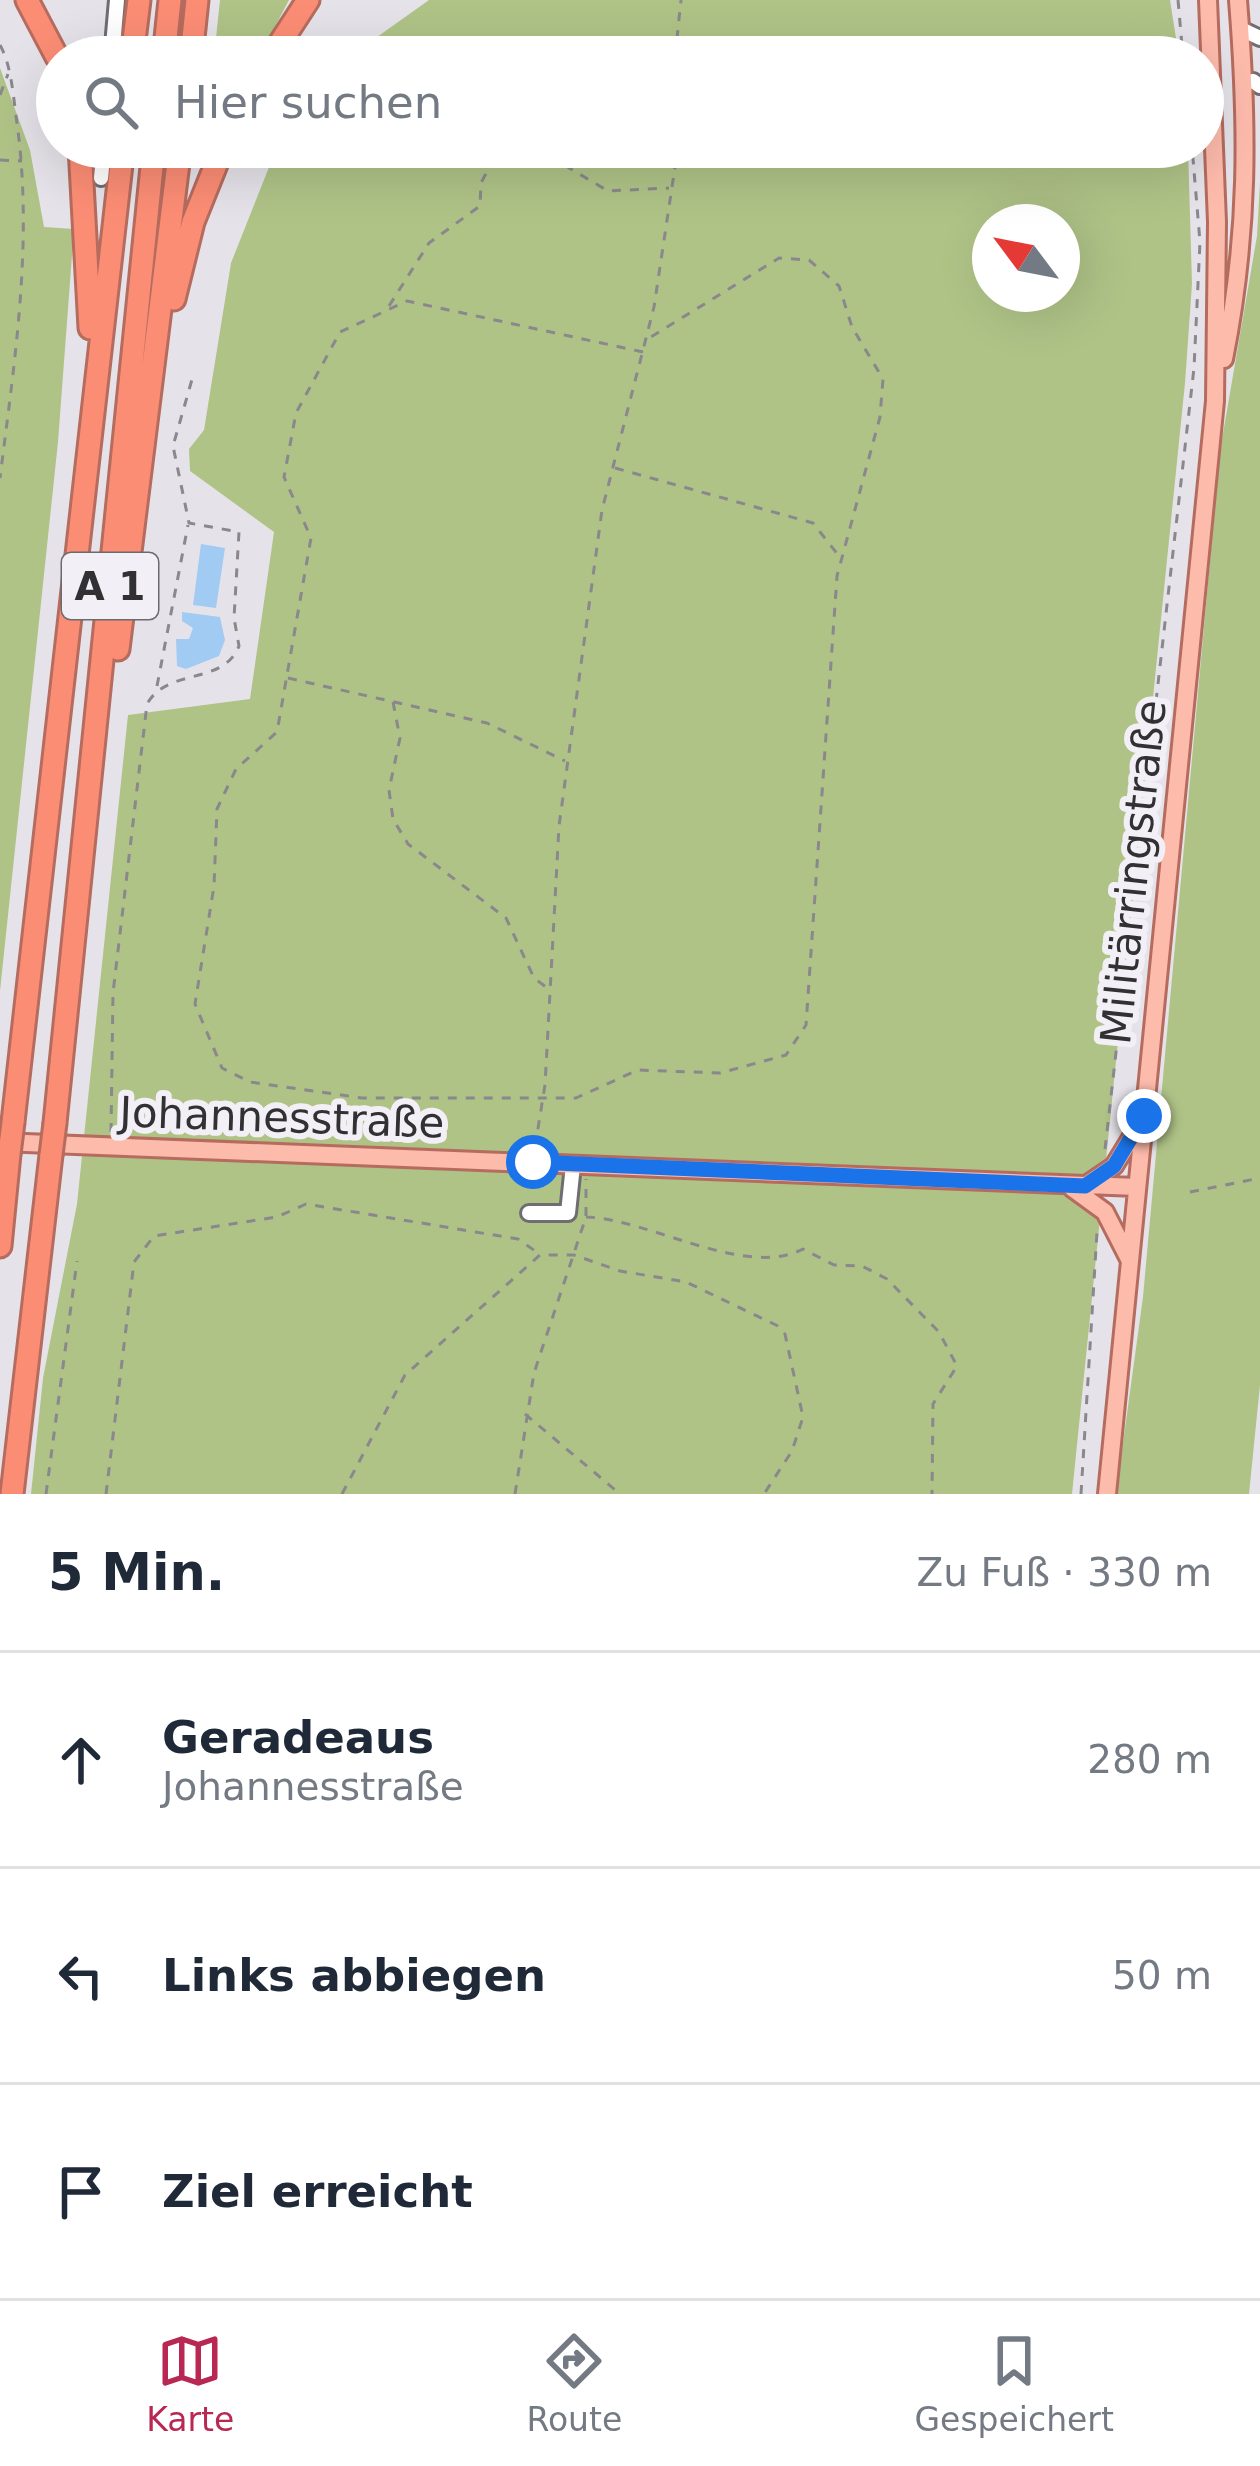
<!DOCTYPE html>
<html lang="de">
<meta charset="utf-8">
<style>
:root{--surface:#fff;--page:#f6f6f7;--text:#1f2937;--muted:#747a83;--line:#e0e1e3;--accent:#b82852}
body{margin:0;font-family:"DejaVu Sans",sans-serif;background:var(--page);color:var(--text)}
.compass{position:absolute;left:972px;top:204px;width:108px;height:108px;border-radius:50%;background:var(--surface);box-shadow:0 12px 48px #0002;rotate:302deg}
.stop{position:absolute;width:36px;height:36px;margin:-27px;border:9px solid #1a73e8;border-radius:50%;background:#fff}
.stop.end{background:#1a73e8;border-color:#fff;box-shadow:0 3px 12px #0008}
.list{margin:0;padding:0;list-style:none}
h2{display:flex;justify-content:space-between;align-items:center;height:156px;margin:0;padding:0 48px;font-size:51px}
h2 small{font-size:39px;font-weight:400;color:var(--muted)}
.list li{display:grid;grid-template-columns:78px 1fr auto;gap:36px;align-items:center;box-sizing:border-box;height:216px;padding:0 48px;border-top:3px solid var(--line)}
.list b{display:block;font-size:45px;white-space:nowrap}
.list p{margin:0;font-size:39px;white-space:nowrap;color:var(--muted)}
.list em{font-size:39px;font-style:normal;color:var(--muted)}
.icon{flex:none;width:66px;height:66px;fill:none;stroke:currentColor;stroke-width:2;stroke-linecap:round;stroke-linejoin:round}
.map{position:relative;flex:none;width:1260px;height:1494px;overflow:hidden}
.search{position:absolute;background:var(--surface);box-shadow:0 12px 48px #0002;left:36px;right:36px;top:36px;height:132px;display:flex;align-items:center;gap:30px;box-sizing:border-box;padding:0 42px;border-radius:66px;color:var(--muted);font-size:45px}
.sheet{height:804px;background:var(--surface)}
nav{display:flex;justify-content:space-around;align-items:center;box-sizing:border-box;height:168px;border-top:3px solid var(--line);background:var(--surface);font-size:33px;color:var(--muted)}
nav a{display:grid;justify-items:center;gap:6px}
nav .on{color:var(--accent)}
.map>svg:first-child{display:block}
</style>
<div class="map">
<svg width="1260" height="1494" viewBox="0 0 1260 1494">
<rect width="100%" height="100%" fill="#e5e3e9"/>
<!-- green -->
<path fill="#afc387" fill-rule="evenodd" d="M220,0H289L259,57H214Z
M429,0H1170L1179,57H349Z
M0,68L30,150L44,227L74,229L58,442L0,991Z
M277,147H1188L1192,284L1185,383L1072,1494H31L43,1378L77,1204L128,715L250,699L274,532L190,471L189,449L204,430L231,263ZM990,222H1062V294H990Z
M1260,182V1385L1249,1494H1116L1143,1297L1220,451L1257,236Z"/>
<!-- water -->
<path fill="#a1cbf2" d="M201,544L225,548L216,608L193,605Z
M182,612L220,617L225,640L219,656L186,669L177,666L176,639H189L193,628L182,621Z"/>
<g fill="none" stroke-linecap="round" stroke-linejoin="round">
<defs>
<path id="minor" d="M1241,29L1260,38
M112,57L117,0
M1253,81L1260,86
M101,178L104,147
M529,1213H568L573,1165"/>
<path id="major" d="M1224,359C1249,233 1248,127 1238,0
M0,1142L1137,1187
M1086,1185L1114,1166L1139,1125
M1072,1188L1105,1212L1129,1259
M1107,1494L1215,401L1217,222L1208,0"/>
<path id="highway" d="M27,0L57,57
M132,57L139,0
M164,57L170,0
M191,57L197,0
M271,57L308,0
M80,147L90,328
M174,299L193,222L223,147
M118,649L180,147
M13,1122L123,147
M55,1123L154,147
M0,1246L9,1154
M12,1494L51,1155"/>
</defs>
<!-- minor casing -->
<use href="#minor" stroke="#6f6d72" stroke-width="20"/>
<!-- major casing -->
<use href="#major" stroke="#b56c5e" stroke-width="22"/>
<!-- highway casing -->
<use href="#highway" stroke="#b56c5e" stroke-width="27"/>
<!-- path -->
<path stroke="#8a888c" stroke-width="3" stroke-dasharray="9 9" stroke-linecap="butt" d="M1178,0L1183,57
M0,45C11,65 13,93 16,116C34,238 15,357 0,478
M675,57L681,0
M0,95L8,74
M534,147L608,191L669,188
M0,160L22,161
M389,306L429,243L480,206L481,183L500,147
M643,352L407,301L340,332L296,413L284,477L311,538L277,732L236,769L217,809L214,886L195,1004L222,1068L250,1082L362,1098H576L638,1070L720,1073L786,1055L806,1025L837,576L880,417L883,379L852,327L839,286L809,260L779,258L646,340
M615,468L813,523L839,556
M288,678L487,723L565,761
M157,686L188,525
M393,702L400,738L389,790L393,819L408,844L506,918L534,978L550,990
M111,1132L113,993L147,704C168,667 223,686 239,646L234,618L239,532L189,523L173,446L193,376
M535,1147L545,1085L559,826L602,510L654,307L678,147
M1105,1149L1194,368L1200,242L1192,147
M1190,1192L1260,1178
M586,1217C650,1219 745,1279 803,1249L834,1265L862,1266L887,1279L939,1332L957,1366L933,1404L932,1494
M525,1414L620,1494
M46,1494L77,1261
M106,1494L134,1262L154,1236L277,1217L306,1204L518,1239L538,1253
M342,1494L405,1375L540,1255H574L620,1271L686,1282L778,1326L785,1334L803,1417L792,1451L764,1494
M515,1494L534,1373L586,1217V1179
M1081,1494L1097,1232"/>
<!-- minor -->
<use href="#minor" stroke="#fff" stroke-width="14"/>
<!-- major -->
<use href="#major" stroke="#fdbbac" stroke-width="16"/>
<!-- highway -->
<use href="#highway" stroke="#fc8d75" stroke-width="21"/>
<defs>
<path id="highway-bridge" d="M9,1154L13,1122
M51,1155L55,1123"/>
</defs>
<!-- highway-bridge casing -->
<use href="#highway-bridge" stroke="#b56c5e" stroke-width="27" stroke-linecap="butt"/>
<!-- highway-bridge -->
<use href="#highway-bridge" stroke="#fc8d75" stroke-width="21"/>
</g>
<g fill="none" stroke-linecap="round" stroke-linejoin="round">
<!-- route -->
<path stroke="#1a73e8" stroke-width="15" d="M533,1162L1085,1186L1114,1166L1144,1116"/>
</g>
<g text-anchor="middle" stroke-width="12" stroke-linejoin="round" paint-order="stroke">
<!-- shield labels -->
<rect fill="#f2f0f6" stroke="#6b6a6d" stroke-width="3" x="62" y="553" width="96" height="66" rx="9"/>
<g font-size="39" font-weight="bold" fill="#313032">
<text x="110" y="600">A 1</text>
</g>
<!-- street labels -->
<g font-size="42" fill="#313032" stroke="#f2f0f6">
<text transform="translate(1133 872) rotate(-84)" y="15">Militärringstraße</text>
<text transform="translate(282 1117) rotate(2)" y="15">Johannesstraße</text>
</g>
</g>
</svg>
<svg class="compass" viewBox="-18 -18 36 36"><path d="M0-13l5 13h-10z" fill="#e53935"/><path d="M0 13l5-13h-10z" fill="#747a83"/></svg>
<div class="stop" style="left:533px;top:1162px"></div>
<div class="stop end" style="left:1144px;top:1116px"></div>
<div class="search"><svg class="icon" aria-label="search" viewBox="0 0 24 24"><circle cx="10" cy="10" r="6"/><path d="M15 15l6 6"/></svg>Hier suchen</div>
</div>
<section class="sheet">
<h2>5 Min.<small>Zu Fuß · 330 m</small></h2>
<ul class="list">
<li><svg class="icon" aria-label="ahead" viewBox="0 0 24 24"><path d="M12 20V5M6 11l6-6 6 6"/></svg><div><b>Geradeaus</b><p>Johannesstraße</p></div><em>280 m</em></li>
<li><svg class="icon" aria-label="left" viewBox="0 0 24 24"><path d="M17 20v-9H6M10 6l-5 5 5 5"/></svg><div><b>Links abbiegen</b></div><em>50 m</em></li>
<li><svg class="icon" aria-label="arrive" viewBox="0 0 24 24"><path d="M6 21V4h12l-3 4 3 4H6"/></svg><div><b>Ziel erreicht</b></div></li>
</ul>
</section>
<nav>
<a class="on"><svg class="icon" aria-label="map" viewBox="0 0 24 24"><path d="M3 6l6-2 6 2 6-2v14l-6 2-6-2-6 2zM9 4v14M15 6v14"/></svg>Karte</a>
<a><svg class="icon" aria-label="directions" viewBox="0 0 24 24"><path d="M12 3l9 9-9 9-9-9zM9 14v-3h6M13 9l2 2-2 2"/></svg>Route</a>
<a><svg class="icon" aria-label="saved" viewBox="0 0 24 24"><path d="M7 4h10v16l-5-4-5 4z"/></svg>Gespeichert</a>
</nav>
